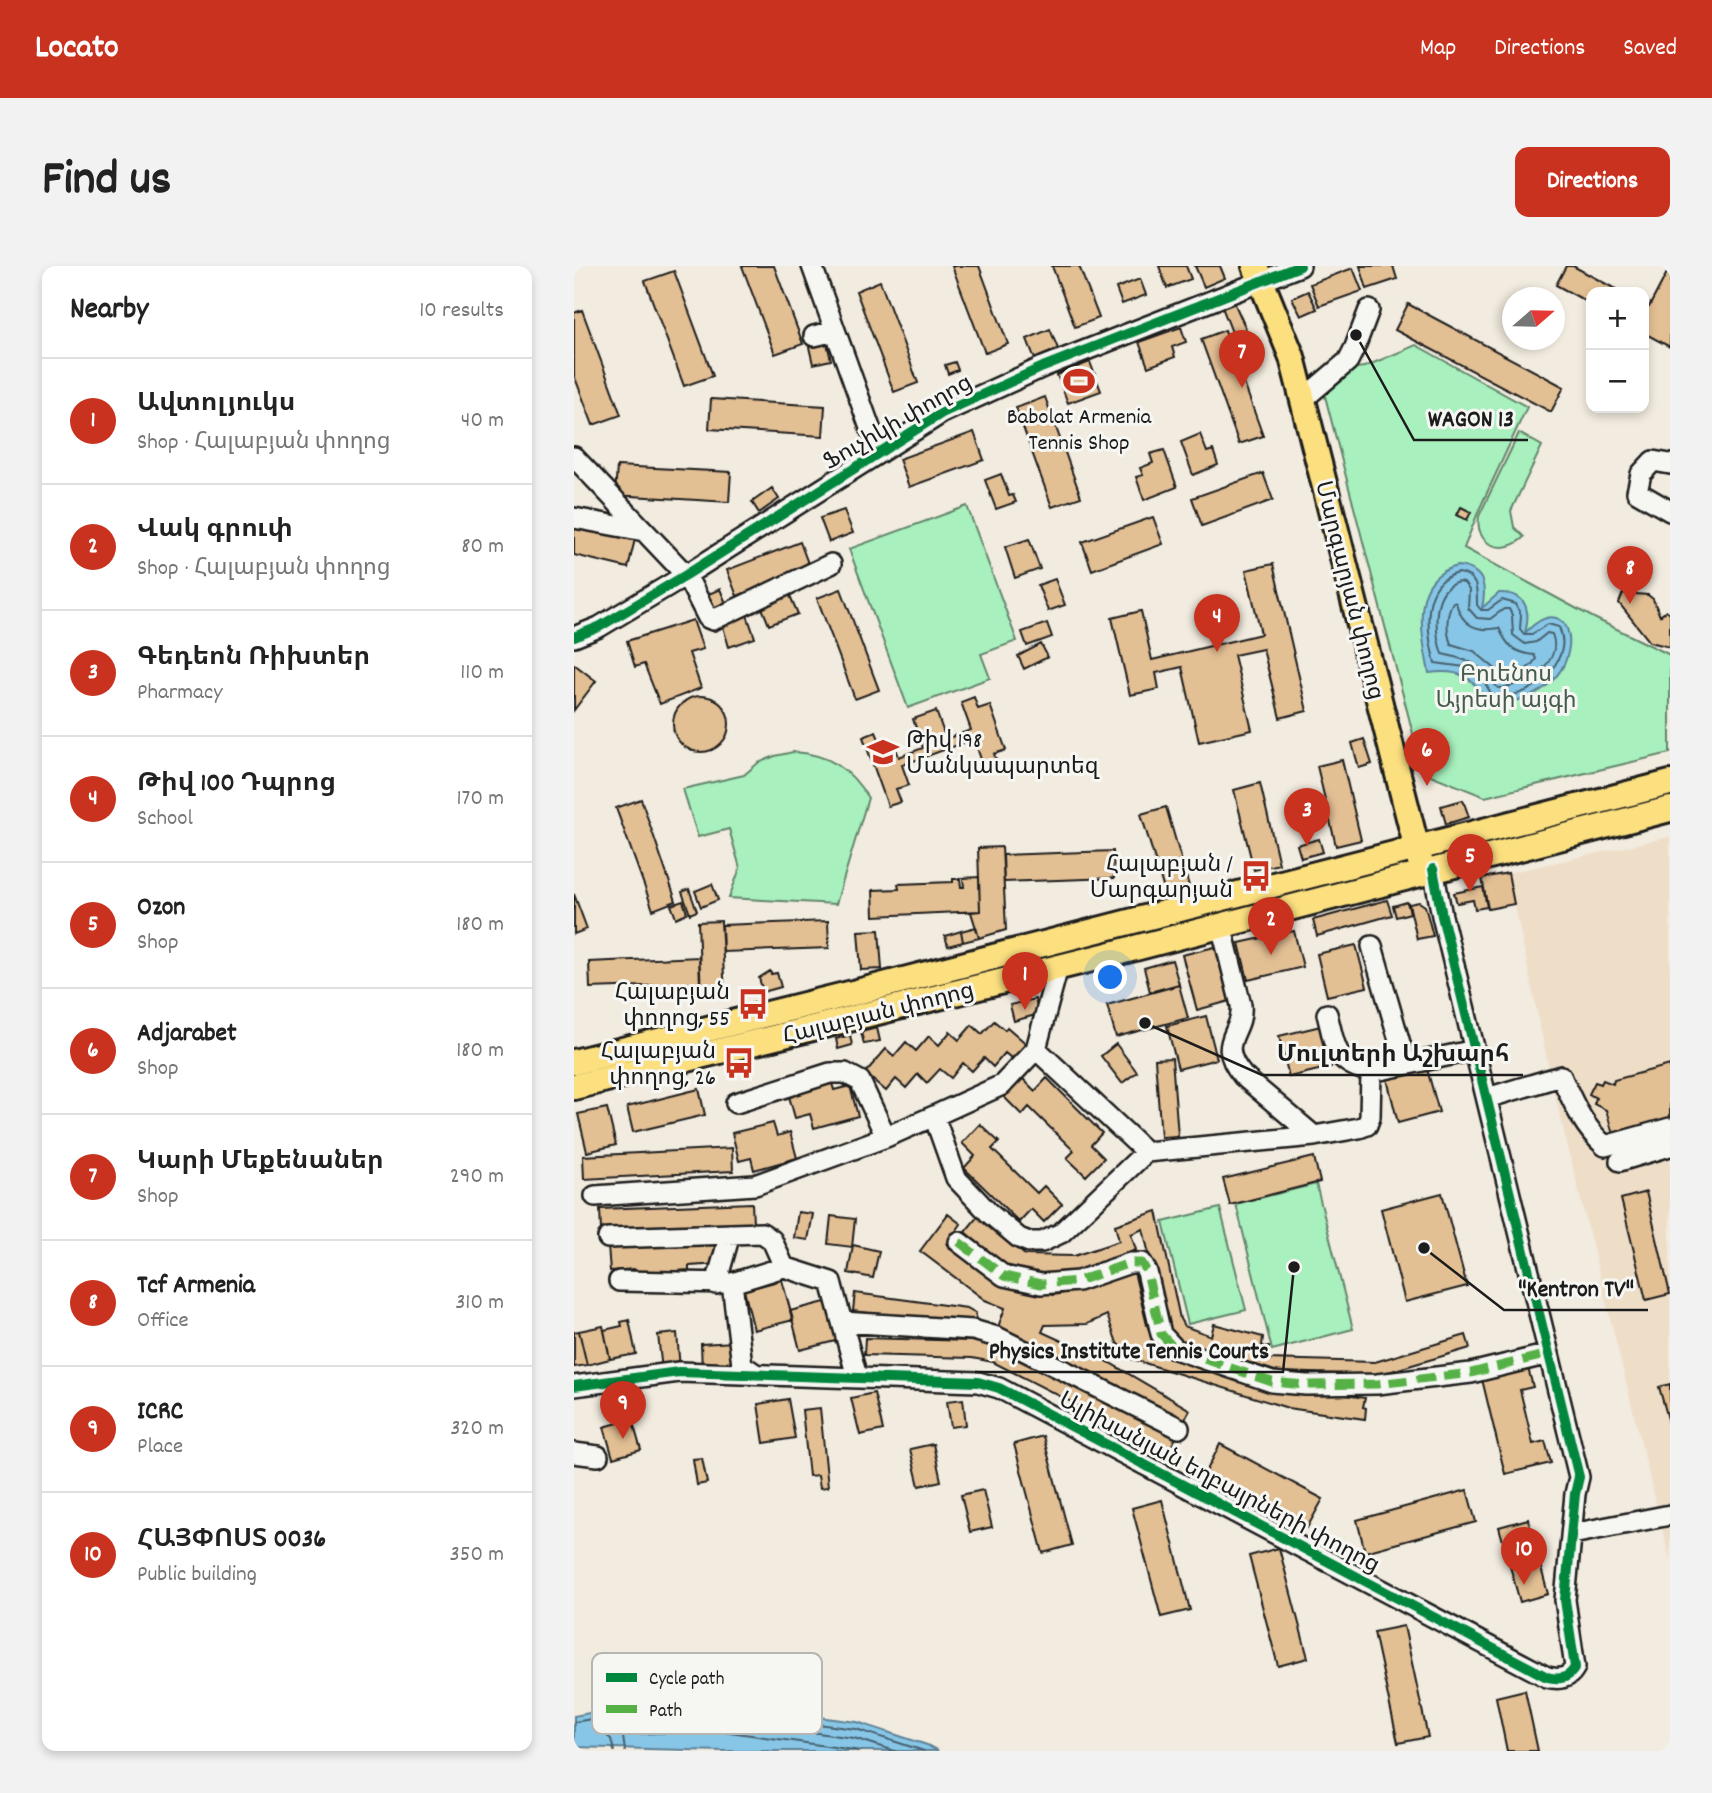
<!DOCTYPE html>
<meta charset="utf-8">
<style>
:root{--surface:#fff;--page:#f2f2f2;--text:#222;--muted:#767676;--line:#e0e0e0;--accent:#c8321e}
body{margin:0;font-family:Dekko,"Noto Sans Armenian",sans-serif;background:var(--page);color:var(--text)}
.controls{position:absolute;right:21px;top:21px;display:grid;overflow:hidden;border-radius:14px;box-shadow:0 4px 10px #0003}
.controls button{width:63px;height:63px;display:grid;place-items:center;padding:0;border:0;border-bottom:2px solid var(--line);background:var(--surface);color:var(--text);font:35px sans-serif}
.compass{position:absolute;left:928px;top:21px;width:63px;height:63px;border-radius:50%;background:var(--surface);box-shadow:0 4px 10px #0003;rotate:70deg}
.you{position:absolute;left:537px;top:712px;width:24px;height:24px;margin:-18px;border:5px solid #fff;border-radius:50%;background:#1a73e8;box-shadow:0 0 0 10px #1a73e833}
.badge{display:grid;place-items:center;width:46px;height:46px;border-radius:50%;background:var(--accent);color:#fff;font-size:23px;font-weight:700}
.pin{position:absolute;translate:-50% -58px;filter:drop-shadow(0 2px 4px #0008)}
.pin::after{content:'';position:absolute;top:37px;width:24px;height:21px;background:inherit;clip-path:polygon(0 0,100% 0,50% 100%)}
.list{margin:0;padding:0;list-style:none}
h2{display:flex;justify-content:space-between;align-items:center;height:91px;margin:0;padding:0 28px;font-size:30px}
h2 small{font-size:23px;font-weight:400;color:var(--muted)}
.list li{display:grid;grid-template-columns:46px 1fr auto;gap:21px;align-items:center;box-sizing:border-box;height:126px;padding:0 28px;border-top:2px solid var(--line)}
.list b{display:block;font-size:26px;white-space:nowrap}
.list p{margin:0;font-size:23px;white-space:nowrap;color:var(--muted)}
.list em{font-size:23px;font-style:normal;color:var(--muted)}
.map{position:relative;flex:none;width:1096px;height:1485px;overflow:hidden;border-radius:14px}
header{display:flex;align-items:center;gap:42px;box-sizing:border-box;height:98px;padding:0 35px;background:var(--accent);color:#fff}
header strong{font-size:33px}
nav{display:flex;gap:38px;margin-inline-start:auto;font-size:24px}
.intro{display:flex;align-items:center;justify-content:space-between;box-sizing:border-box;height:168px;padding:0 42px}
h1{margin:0;font-size:49px}
.button{padding:18px 32px;border-radius:14px;background:var(--accent);color:#fff;font-size:24px;font-weight:700}
main{display:flex;gap:42px;padding:0 42px}
aside{flex:1;background:var(--surface);border-radius:14px;box-shadow:0 4px 10px #0003}
.map>svg:first-child{display:block}
</style>
<header>
<strong>Locato</strong>
<nav><a>Map</a><a>Directions</a><a>Saved</a></nav>
</header>
<div class="intro"><h1>Find us</h1><a class="button">Directions</a></div>
<main>
<aside>
<h2>Nearby<small>10 results</small></h2>
<ul class="list">
<li><span class="badge">1</span><div><b>Ավտոլյուկս</b><p>Shop · Հալաբյան փողոց</p></div><em>40 m</em></li>
<li><span class="badge">2</span><div><b>Վակ գրուփ</b><p>Shop · Հալաբյան փողոց</p></div><em>80 m</em></li>
<li><span class="badge">3</span><div><b>Գեդեոն Ռիխտեր</b><p>Pharmacy</p></div><em>110 m</em></li>
<li><span class="badge">4</span><div><b>Թիվ 100 Դպրոց</b><p>School</p></div><em>170 m</em></li>
<li><span class="badge">5</span><div><b>Ozon</b><p>Shop</p></div><em>180 m</em></li>
<li><span class="badge">6</span><div><b>Adjarabet</b><p>Shop</p></div><em>180 m</em></li>
<li><span class="badge">7</span><div><b>Կարի Մեքենաներ</b><p>Shop</p></div><em>290 m</em></li>
<li><span class="badge">8</span><div><b>Tcf Armenia</b><p>Office</p></div><em>310 m</em></li>
<li><span class="badge">9</span><div><b>ICRC</b><p>Place</p></div><em>320 m</em></li>
<li><span class="badge">10</span><div><b>ՀԱՅՓՈՍՏ 0036</b><p>Public building</p></div><em>350 m</em></li>
</ul>
</aside>
<div class="map">
<svg width="1096" height="1485" viewBox="0 0 1096 1485">
<rect width="100%" height="100%" fill="#f2ebdf"/>
<filter id="ink" filterUnits="userSpaceOnUse"><feTurbulence type="fractalNoise" baseFrequency=".0143" numOctaves="2"/><feDisplacementMap in="SourceGraphic" scale="14" xChannelSelector="R" yChannelSelector="G"/><feConvolveMatrix kernelMatrix="1 2 1 2 8 2 1 2 1" color-interpolation-filters="sRGB"/></filter>
<g filter="url(#ink)">
<!-- built -->
<path fill="#eedec8" d="M1096,571V1294L977,813L934,607Z"/>
<!-- green -->
<path fill="#a8f0bd" stroke="#62866c" stroke-width="2" d="M842,79L953,141L905,244L890,282L1020,352L1096,389V487L911,531L849,506L745,107L790,101Z
M945,167L968,180L937,245L940,261L950,271C929,291 900,279 905,250Z
M393,240L443,375L407,388L416,412L334,442L275,283Z
M219,486C254,488 276,502 294,532L262,638L155,632L166,602L155,563L124,571L109,523L170,509L184,497L201,490Z
M742,918L779,1063L698,1084L662,938Z
M646,942L672,1044L614,1058L589,956Z"/>
<!-- water -->
<path fill="#87c6e7" stroke="#5c8296" stroke-width="2" d="M884,300C910,303 913,320 908,342L925,327C953,326 957,345 951,367C1008,307 1024,439 913,438C900,410 886,403 855,407C848,370 834,311 884,300Z
M151,1439L283,1456L353,1479L364,1485H150L0,1481V1450L40,1442Z"/>
<g fill="none" stroke-linecap="round" stroke-linejoin="round">
<!-- shore -->
<path stroke="#47606d" stroke-width="2" d="M885,307C904,310 903,324 903,339L907,344H914L928,334L942,338L947,349L946,363L950,368H958L974,358L985,361C991,375 989,386 981,399C965,423 948,430 919,431L911,417L891,401L861,397C853,368 845,315 885,307Z
M885,316L890,317L895,324L894,342L903,352L916,353L930,343H935L938,349L939,369L951,378L962,376L973,367L978,368C990,398 949,421 924,422C903,397 900,395 868,388C861,367 856,322 885,316Z
M879,336L882,337C888,360 903,366 925,362C933,380 940,387 960,389L962,393C955,404 943,409 931,411L900,385L877,378C872,366 872,347 879,336Z
M0,1456L41,1449L150,1446L282,1463L350,1485
M40,1485L37,1473L27,1465L28,1460L42,1458L150,1454L280,1472L321,1485
M51,1485L49,1471L51,1468L149,1465L287,1485"/>
</g>
<!-- building -->
<path fill="#e3bf94" stroke="#1c1c1c" stroke-width="2" d="M168,0H200L229,78L201,88Z
M378,0H405L434,78L411,87Z
M478,0H505L525,52L501,61Z
M585,0H612L617,13L593,22Z
M621,0H646L651,12L630,21Z
M786,0H819L823,13L793,23Z
M992,0H999L1047,26H1017V38L982,19Z
M1096,1V81L1070,67V38L1075,41Z
M779,2L788,25L745,40L736,18Z
M100,5L139,110L110,120L71,15Z
M566,13L572,29L548,38L542,22Z
M306,15L344,117L320,126L282,25Z
M734,25L743,43L727,50L718,32Z
M660,36L672,63L659,69L648,41Z
M834,38L990,121L977,146L821,64Z
M8,44L47,149L19,159L0,109V47Z
M607,61L612,76L598,81L601,91L574,101L565,76Z
M476,63L484,83L461,93L453,73Z
M651,64L689,170L665,178L627,73Z
M253,77L257,94L239,98L235,81Z
M381,96L384,104L374,108L371,99Z
M516,96L527,125L494,137L483,109Z
M471,131L507,231L478,241L442,142Z
M137,133L251,140L249,170L135,163Z
M400,166L410,194L335,221L325,193Z
M626,168L633,186L639,184L644,199L619,209L607,176Z
M590,184L603,221L570,234L562,211L569,209L566,202L579,197L576,188Z
M43,200L157,206L155,236L41,229Z
M689,207L699,234L628,260L618,232Z
M427,208L435,230L439,229L442,236L422,243L411,214Z
M198,222L205,233L185,247L178,236Z
M887,241L897,246L893,254L883,249Z
M270,244L279,267L255,276L246,252Z
M579,251L589,278L518,304L508,276Z
M0,258L61,273L54,302L0,289Z
M455,273L466,303L441,312L431,281Z
M226,276L236,303L163,330L153,304Z
M699,298L733,445L706,452L689,383L660,389L678,464L625,476L608,401L582,407L585,423L556,429L538,352L567,345L578,394L687,368L672,304Z
M481,313L491,339L474,345L464,319Z
M146,323L154,342L135,350L128,331Z
M267,323L305,424L281,433L243,332Z
M214,325L224,348L195,359L186,337Z
M1049,327L1074,329L1079,333L1086,350L1092,345L1096,347V381L1076,376L1045,337Z
M172,346L181,372L155,381L147,354Z
M119,354L129,383L115,387L127,422L86,438L70,398L61,401L53,375Z
M473,357L478,371L453,380L448,366Z
M467,378L474,391L450,403L444,390Z
M0,398L22,415L0,444Z
M99 458a28 28 0 1 1 56 0a28 28 0 1 1-56 0Z
M400,431L404,443L416,439L432,484L420,488L424,500L411,505L400,473L328,499L335,519L322,523L327,536L314,540L289,471L302,466L307,478L319,474L325,491L349,482L339,453L362,445L372,473L397,464L387,436Z
M790,473L798,498L785,502L778,477Z
M768,494L787,574L762,580L743,500Z
M686,517L705,598L680,604L660,524Z
M67,533L102,635L79,644L42,542Z
M889,534L895,551L872,558L867,540Z
M592,541L615,620L591,627L567,548Z
M745,573L749,586L727,592L723,579Z
M428,581L432,664L405,672L397,646L406,645L404,582Z
M539,585L540,612L430,616L429,589Z
M934,607L940,638L914,643L908,612Z
M405,611L406,645L300,650L299,624L325,623L324,618L379,616V613H386L387,621H390L389,612Z
M138,618L144,634L127,641L121,625Z
M909,621L913,641L901,643L899,634L883,637L880,627Z
M115,623L123,645L116,648L108,626Z
M0,628L13,663L0,668Z
M813,634L818,649L743,670L739,654Z
M109,635L113,647L102,652L97,639Z
M833,636L836,647L822,651L819,640Z
M845,636L851,640L859,670L843,673L835,638Z
M147,655L151,729L127,730L124,656Z
M254,655L255,682L149,686L148,659Z
M402,661L405,672L389,676L387,665Z
M305,664L308,703L287,704L284,665Z
M387,665L389,676L374,680L371,670Z
M720,665L729,701L674,714L665,677Z
M649,679L663,733L623,744L608,689Z
M782,679L793,721L753,730L743,688Z
M125,691L126,718L16,722L15,696Z
M598,694L605,718L576,726L570,702Z
M196,705L197,708L203,707L207,721L189,726L185,712Z
M605,719L614,752L542,771L533,739Z
M461,733L465,748L440,755L436,739Z
M632,750L643,793L604,803L593,760Z
M420,755L431,764L433,761L455,780L442,796L431,787L419,801L410,792L398,805L389,797L377,812L366,803L353,817L344,808L332,822L322,813L312,825L291,807L312,783L320,790L332,776L342,785L355,770L365,779L376,766L385,774L398,759L408,768Z
M747,760L757,801L715,811L705,770Z
M303,762L306,775L290,778L287,766Z
M276,769L278,779L264,783L262,773Z
M542,778L563,806L548,817L527,790Z
M598,792L604,870L587,871L581,793Z
M1096,799V857L1040,872L1032,844L1020,838L1022,832L1015,828L1021,816L1027,818L1029,814L1039,818L1040,814Z
M853,803L865,846L824,857L813,813Z
M256,811L260,824L276,820L284,850L240,862L236,848L221,852L213,823Z
M448,812L461,825L473,812L528,867L517,879L530,892L512,910L493,892L500,885L455,841L448,849L429,830Z
M125,823L131,849L59,866L53,841Z
M33,842L42,879L13,886L4,848Z
M199,857L203,870L216,866L223,892L180,904L177,892L165,895L158,867Z
M406,858L425,876L418,883L463,927L470,920L488,938L470,956L457,943L445,956L390,902L401,890L388,877Z
M158,882L159,905L10,913L9,890Z
M740,891L746,916L656,939L649,913Z
M1072,926L1096,1028L1072,1034L1047,933Z
M868,927L893,1020L831,1036L807,943Z
M178,937L179,958L27,964L26,943Z
M583,945L606,1053L610,1060L637,1070L640,1058L689,1071L688,1080L695,1081L693,1093L801,1096L892,1069L896,1082L804,1109L704,1106L605,1074L593,1065L569,963L557,968L562,984L503,1006L489,1008L456,1007L435,1003L391,966L404,950L451,989L500,990L545,975L541,959Z
M224,946L239,948L234,974L220,972Z
M374,948L387,958L373,978L426,1018L479,1029L497,1026L560,1006L573,1059L581,1076L596,1091L667,1116L721,1127H758L791,1132L789,1141L792,1142L791,1153L714,1142L558,1093L543,1077L533,1049L513,1058L471,1059L468,1066L536,1097L616,1144L608,1159L490,1093L424,1061L431,1042L411,1034L346,985Z
M257,950L281,953L278,981L254,978Z
M144,973L146,998L115,1000V1004L61,1008L60,1003L36,1005L34,980Z
M279,979L305,985L299,1012L274,1007Z
M208,1014L219,1054L180,1064L170,1024Z
M281,1027L393,1042L402,1047L401,1061L279,1045Z
M255,1035L265,1074L226,1084L216,1045Z
M55,1054L62,1088L36,1093L30,1064L48,1060L47,1056Z
M29,1060L36,1093L13,1099L5,1065Z
M5,1065L13,1099L0,1101V1066Z
M103,1067L106,1103L88,1104L84,1069Z
M291,1072L397,1075V1073L418,1076L603,1169L595,1186L419,1096L398,1092L290,1089Z
M160,1076L161,1102L128,1104L127,1078Z
M953,1098L959,1121L946,1124L959,1178L971,1175L977,1197L931,1208L907,1109Z
M1096,1118V1160L1085,1121Z
M300,1127L309,1164L286,1169L277,1132Z
M214,1133L221,1172L190,1177L184,1138Z
M389,1133L392,1159L377,1161L373,1135Z
M246,1142L254,1221L246,1222L244,1209L235,1210L228,1144Z
M58,1153L67,1184L39,1192L30,1161Z
M469,1170L498,1279L469,1287L440,1178Z
M359,1178L367,1215L345,1220L336,1183Z
M646,1178L749,1233L733,1262L631,1208Z
M128,1192L133,1217L123,1219L119,1193Z
M409,1224L418,1261L396,1266L387,1229Z
M893,1224L902,1256L791,1286L783,1254Z
M588,1234L616,1344L587,1351L558,1242Z
M954,1253L974,1328L946,1336L925,1261Z
M705,1282L734,1392L704,1400L675,1290Z
M830,1360L854,1471L824,1477L800,1366Z
M951,1424L964,1485H933L922,1431Z"/>
<g fill="none" stroke-linecap="round" stroke-linejoin="round">
<defs>
<path id="minor" d="M238,0L305,187
M240,70L261,65
M734,129L774,95L781,81L795,44
M0,191L112,309L134,352L139,354L257,298
M1096,198L1079,195L1067,208L1063,226L1096,245
M0,252L70,265
M0,371L25,361L112,309L368,147L469,101L726,0
M647,659L667,739C670,769 640,775 669,810L740,870
M798,680L832,798
M484,701L462,783L572,886
M753,748C762,782 759,796 797,806
M913,832L987,810C999,836 1009,861 1031,880L1096,862
M162,837L256,807H271L286,815L312,871
M360,850L428,819L462,783
M1046,895L1096,880
M21,930L181,919L312,871L360,850L382,912L415,947L445,972L455,976H468L487,967L572,886L740,870L785,862L793,859L796,851L797,806L901,784
M34,972L188,967L198,974L210,1001
M385,976L430,1010L467,1018L504,1015L556,997H568L573,1006L587,1068L601,1083L698,1116L732,1119L803,1118L897,1107L975,1088
M45,1015L158,1017L168,1099L180,1107
M158,1017L210,1001L257,1016L283,1111
M142,1018L156,968
M268,1056L399,1064L423,1071L605,1162
M0,1120L105,1106L404,1116L425,1122L973,1411C985,1414 995,1413 1001,1401L991,1334L1001,1228L1005,1211L868,650L859,603
M0,1187L24,1190
M998,1268L1096,1249"/>
<path id="major" d="M681,0L718,91L846,595
M0,796L283,726L1096,517
M0,821L534,689L1096,543"/>
</defs>
<!-- minor casing -->
<use href="#minor" stroke="#1c1c1c" stroke-width="24"/>
<!-- major casing -->
<use href="#major" stroke="#1c1c1c" stroke-width="30"/>
<!-- minor -->
<use href="#minor" stroke="#f6f6f2" stroke-width="19"/>
<!-- major -->
<use href="#major" stroke="#fce080" stroke-width="24"/>
<!-- quiet -->
<path stroke="#55b145" stroke-width="9" stroke-dasharray="18 9" stroke-linecap="butt" d="M385,976L430,1010L467,1018L504,1015L556,997H568L573,1006L587,1068L601,1083L698,1116L732,1119L803,1118L897,1107L975,1088"/>
<defs>
<path id="cycleway" d="M0,371L25,361L112,309L368,147L469,101L726,0
M0,1120L105,1106L404,1116L425,1122L973,1411C985,1414 995,1413 1001,1401L991,1334L1001,1228L1005,1211L868,650L859,603"/>
</defs>
<!-- cycleway casing -->
<use href="#cycleway" stroke="#f6f6f2" stroke-width="15"/>
<!-- cycleway -->
<use href="#cycleway" stroke="#00873e" stroke-width="10"/>
</g>
</g>
<!-- icons -->
<defs>
<symbol id="stadium-bare" viewBox="-9 -9 18 18"><path d="M0-5a6.5 5 0 1 0 0 10a6.5 5 0 1 0 0-10ZM-3.5-1.8h7v3.6h-7Z" fill="#c8321e" stroke="#f6f6f2" stroke-width="2.5" paint-order="stroke"/></symbol>
<symbol id="school-bare" viewBox="-9 -9 18 18"><path d="M0-5L7-2L0 1L-7-2ZM-4 1L0 2.5L4 1V4Q0 6-4 4Z" fill="#c8321e" stroke="#f6f6f2" stroke-width="2.5" paint-order="stroke"/></symbol>
<symbol id="bus-bare" viewBox="-9 -9 18 18"><path d="M-5-6H5V4H4V6H2V4H-2V6H-4V4H-5ZM-3.5-4V0h7V-4ZM-3.5 1.2v1.5H-2V1.2ZM2 1.2v1.5H3.5V1.2Z" fill="#c8321e" stroke="#f6f6f2" stroke-width="2.5" paint-order="stroke"/></symbol>
</defs>
<g fill-rule="evenodd">
<use href="#stadium-bare" x="483" y="93" width="44" height="44"/>
<use href="#school-bare" x="287" y="464" width="44" height="44"/>
<use href="#bus-bare" x="660" y="588" width="44" height="44"/>
<use href="#bus-bare" x="157" y="716" width="44" height="44"/>
<use href="#bus-bare" x="143" y="775" width="44" height="44"/>
</g>
<g text-anchor="middle" stroke-width="6" stroke-linejoin="round" paint-order="stroke">
<!-- poi labels -->
<g font-size="23" fill="#1c1c1c" stroke="#f6f6f2" text-anchor="end">
<text x="505" y="157" text-anchor="middle">Babolat Armenia<tspan x="505" dy="26">Tennis Shop</tspan></text>
<text x="332" y="481" text-anchor="start">Թիվ 198<tspan x="332" dy="26">Մանկապարտեզ</tspan></text>
<text x="659" y="605">Հալաբյան /<tspan x="659" dy="26">Մարգարյան</tspan></text>
<text x="156" y="733">Հալաբյան<tspan x="156" dy="26">փողոց, 55</tspan></text>
<text x="142" y="792">Հալաբյան<tspan x="142" dy="26">փողոց, 26</tspan></text>
</g>
<!-- street labels -->
<g font-size="23" fill="#1c1c1c" stroke="#f6f6f2">
<text transform="translate(323 155) rotate(-30)" y="8">Ֆուչիկի փողոց</text>
<text transform="translate(777 324) rotate(76)" y="8">Մարգարյան փողոց</text>
<text transform="translate(304 746) rotate(-14)" y="8">Հալաբյան փողոց</text>
<text transform="translate(646 1215) rotate(28)" y="8">Ալիխանյան եղբայրների փողոց</text>
</g>
<!-- park labels -->
<g font-size="23" fill="#465c4c" stroke="#f6f6f2">
<text x="932" y="415">Բուենոս<tspan x="932" dy="26">Այրեսի այգի</tspan></text>
</g>
</g>
<!-- legend -->
<rect x="18" y="1387" width="230" height="81" rx="10" fill="#f6f6f2" stroke="#b5b5b2" stroke-width="2"/>
<rect x="32" y="1407" width="31" height="9" fill="#00873e"/>
<rect x="32" y="1439" width="31" height="8" fill="#55b145"/>
<g font-size="19" fill="#1c1c1c">
<text x="75" y="1418">Cycle path</text>
<text x="75" y="1450">Path</text>
</g>
<!-- callouts -->
<path fill="none" stroke="#1c1c1c" stroke-width="2.5" d="M782 69L840 174H954M571 757L688 809H949M850 982L930 1044H1074M720 1001L709 1106H401"/>
<g fill="#1c1c1c" stroke="#f6f6f2" stroke-width="2.5">
<circle cx="782" cy="69" r="7"/>
<circle cx="571" cy="757" r="7"/>
<circle cx="850" cy="982" r="7"/>
<circle cx="720" cy="1001" r="7"/>
</g>
<g font-size="24" text-anchor="middle" font-weight="bold" fill="#1c1c1c" stroke="#f6f6f2" stroke-width="6" stroke-linejoin="round" paint-order="stroke">
<text x="897" y="160">WAGON 13</text>
<text x="819" y="795">Մուլտերի Աշխարհ</text>
<text x="1002" y="1030">"Kentron TV"</text>
<text x="555" y="1092">Physics Institute Tennis Courts</text>
</g>
</svg>
<div class="controls">
<button>+</button>
<button>−</button>
</div>
<svg class="compass" viewBox="-18 -18 36 36"><path d="M0-13l5 13h-10z" fill="#e53935"/><path d="M0 13l5-13h-10z" fill="#767676"/></svg>
<div class="you"></div>
<div class="pin badge" style="left:451px;top:744px">1</div>
<div class="pin badge" style="left:697px;top:689px">2</div>
<div class="pin badge" style="left:733px;top:580px">3</div>
<div class="pin badge" style="left:643px;top:386px">4</div>
<div class="pin badge" style="left:896px;top:626px">5</div>
<div class="pin badge" style="left:853px;top:520px">6</div>
<div class="pin badge" style="left:668px;top:122px">7</div>
<div class="pin badge" style="left:1056px;top:338px">8</div>
<div class="pin badge" style="left:49px;top:1173px">9</div>
<div class="pin badge" style="left:950px;top:1319px">10</div>
</div>
</main>
